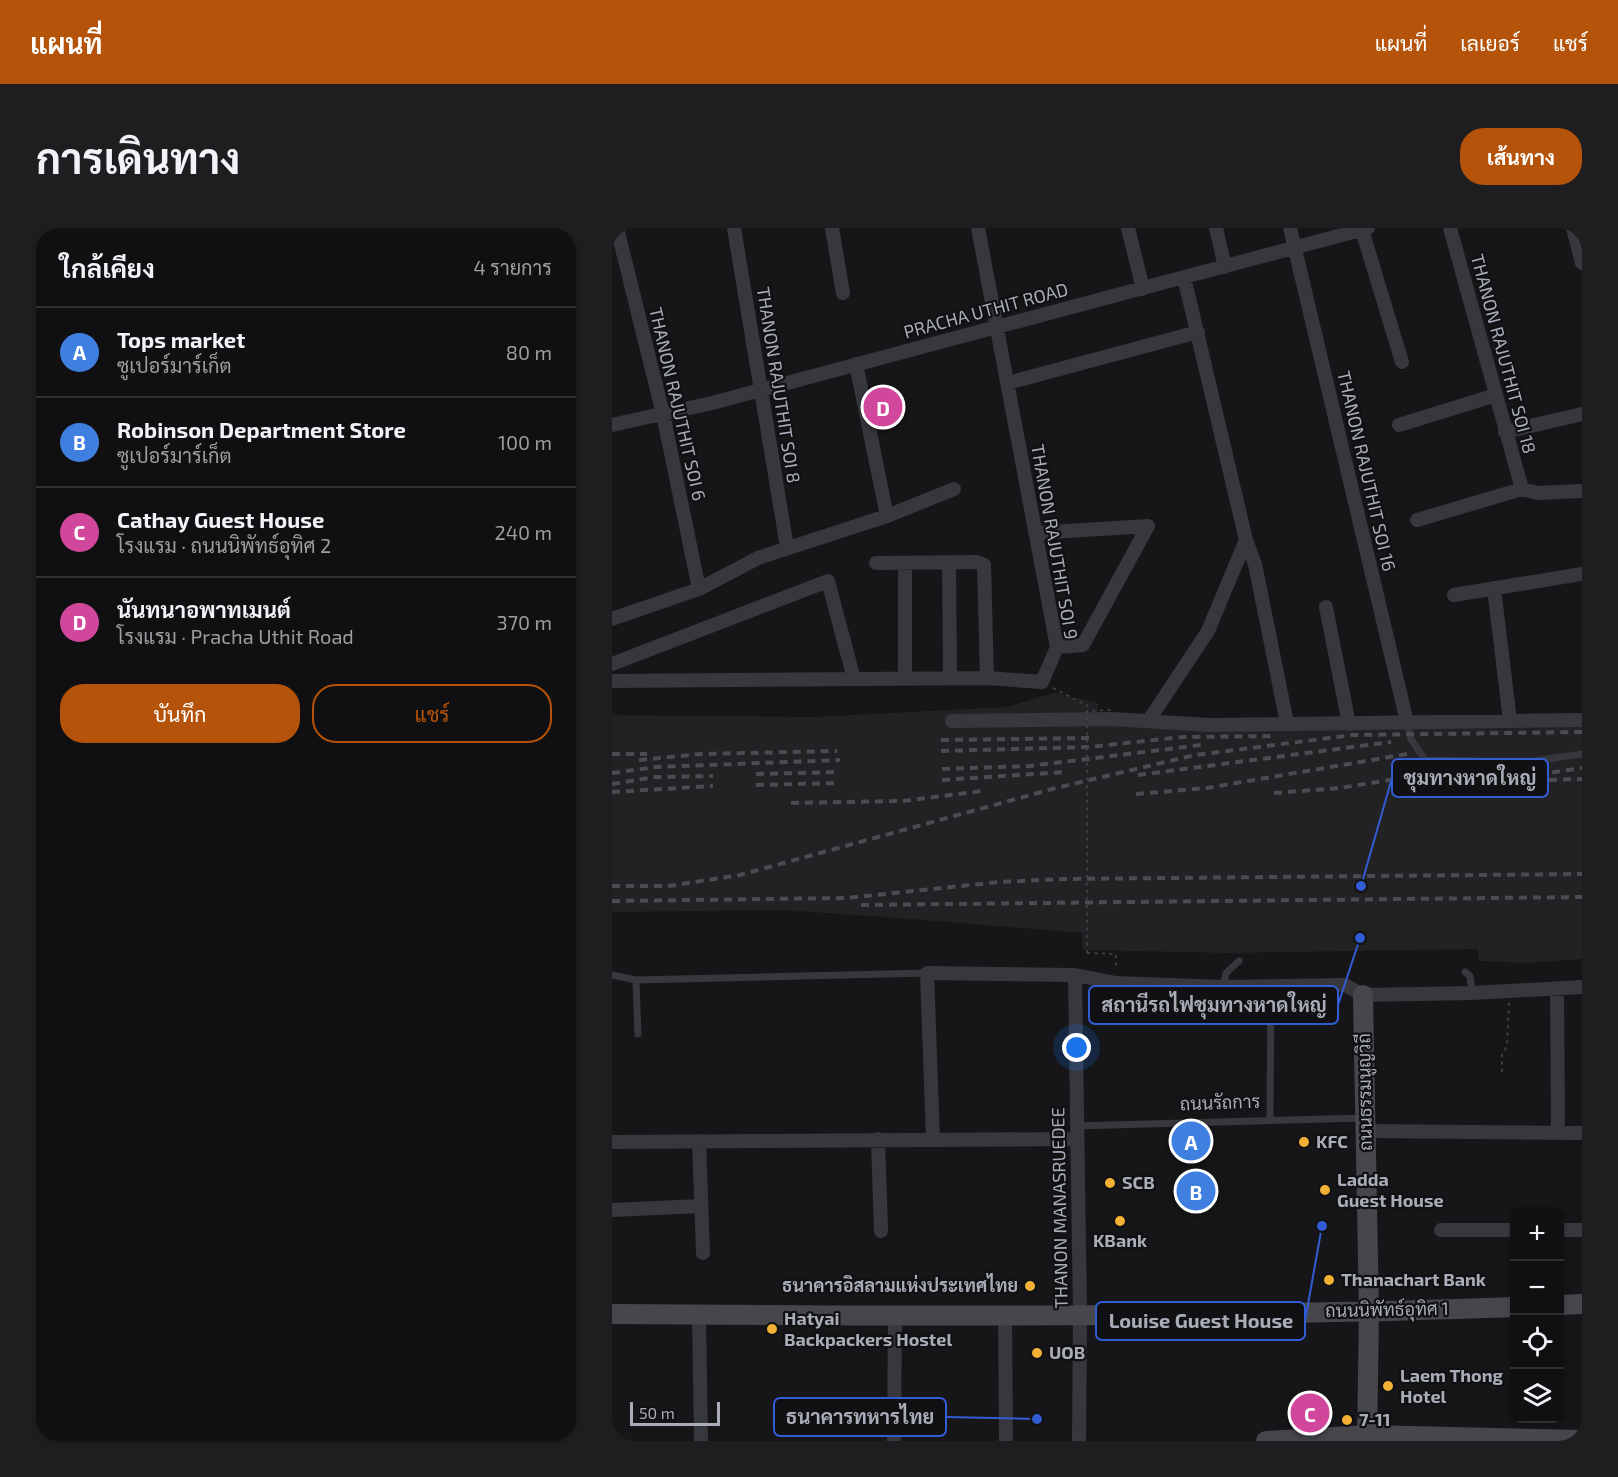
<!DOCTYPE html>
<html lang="th">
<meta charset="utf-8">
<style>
:root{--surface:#101012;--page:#1e1e20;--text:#f1f3f6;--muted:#9c9d9f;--line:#303032;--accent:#b45309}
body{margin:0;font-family:"Exo 2",Sarabun,sans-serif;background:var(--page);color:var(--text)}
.controls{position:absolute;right:18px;bottom:18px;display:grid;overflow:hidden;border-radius:12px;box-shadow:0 2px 4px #0004}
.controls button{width:54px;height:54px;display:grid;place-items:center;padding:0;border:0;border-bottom:2px solid var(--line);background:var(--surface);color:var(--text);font:30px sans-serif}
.scale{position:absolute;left:18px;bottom:15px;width:90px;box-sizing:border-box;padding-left:6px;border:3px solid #a8adb8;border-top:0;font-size:16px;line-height:21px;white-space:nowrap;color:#a8adb8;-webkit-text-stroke:4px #111113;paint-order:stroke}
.you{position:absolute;left:465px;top:820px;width:21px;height:21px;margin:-15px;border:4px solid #fff;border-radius:50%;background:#1a73e8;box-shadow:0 0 0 9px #1a73e833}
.badge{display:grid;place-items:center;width:39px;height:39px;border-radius:50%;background:var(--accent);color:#fff;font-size:20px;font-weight:700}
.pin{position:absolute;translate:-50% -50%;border:3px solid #fff;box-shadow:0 2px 6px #0006}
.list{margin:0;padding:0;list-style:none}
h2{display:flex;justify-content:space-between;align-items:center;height:78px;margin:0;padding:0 24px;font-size:26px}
h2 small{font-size:20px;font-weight:400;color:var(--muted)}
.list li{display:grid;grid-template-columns:39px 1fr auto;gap:18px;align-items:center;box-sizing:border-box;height:90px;padding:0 24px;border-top:2px solid var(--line)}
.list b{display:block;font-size:22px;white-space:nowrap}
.list p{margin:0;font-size:20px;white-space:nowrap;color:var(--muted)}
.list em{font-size:20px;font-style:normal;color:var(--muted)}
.actions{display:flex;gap:12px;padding:18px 24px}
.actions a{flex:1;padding:14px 0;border:2px solid var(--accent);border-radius:24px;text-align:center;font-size:21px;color:var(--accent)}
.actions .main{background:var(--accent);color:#fff}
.icon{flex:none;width:33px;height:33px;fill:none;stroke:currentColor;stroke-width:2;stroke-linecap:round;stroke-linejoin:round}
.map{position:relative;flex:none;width:970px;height:1213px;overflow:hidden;border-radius:24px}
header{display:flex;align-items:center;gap:36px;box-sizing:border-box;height:84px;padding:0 30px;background:var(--accent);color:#fff}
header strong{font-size:28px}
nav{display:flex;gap:33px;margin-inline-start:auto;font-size:21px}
.intro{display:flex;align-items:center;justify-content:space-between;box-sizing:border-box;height:144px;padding:0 36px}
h1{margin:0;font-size:42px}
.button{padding:15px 27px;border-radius:24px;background:var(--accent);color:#fff;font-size:21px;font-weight:700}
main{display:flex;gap:36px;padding:0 36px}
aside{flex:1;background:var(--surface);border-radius:24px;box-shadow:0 2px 4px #0004}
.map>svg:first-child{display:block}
</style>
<header>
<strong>แผนที่</strong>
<nav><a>แผนที่</a><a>เลเยอร์</a><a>แชร์</a></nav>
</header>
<div class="intro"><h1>การเดินทาง</h1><a class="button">เส้นทาง</a></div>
<main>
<aside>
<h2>ใกล้เคียง<small>4 รายการ</small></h2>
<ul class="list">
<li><span class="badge" style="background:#3f7fe0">A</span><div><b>Tops market</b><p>ซูเปอร์มาร์เก็ต</p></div><em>80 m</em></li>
<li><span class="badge" style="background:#3f7fe0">B</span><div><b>Robinson Department Store</b><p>ซูเปอร์มาร์เก็ต</p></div><em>100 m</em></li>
<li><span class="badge" style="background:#d1479c">C</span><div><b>Cathay Guest House</b><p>โรงแรม · ถนนนิพัทธ์อุทิศ 2</p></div><em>240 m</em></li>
<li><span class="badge" style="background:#d1479c">D</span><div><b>นันทนาอพาทเมนต์</b><p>โรงแรม · Pracha Uthit Road</p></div><em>370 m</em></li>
</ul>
<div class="actions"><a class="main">บันทึก</a><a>แชร์</a></div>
</aside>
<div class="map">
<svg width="970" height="1213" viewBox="0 0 970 1213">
<rect width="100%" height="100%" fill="#161618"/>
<!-- built -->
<path fill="#222225" d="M442,465L486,475L487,494L970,491V731L914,735L867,733L865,721L618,725L471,722L470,705L312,692L173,682L0,684V487L203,489L395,479Z"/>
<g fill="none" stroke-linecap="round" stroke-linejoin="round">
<!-- path -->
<path stroke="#3d3f44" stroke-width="2" stroke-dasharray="3 4.5" stroke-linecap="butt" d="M441,460L476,478
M475,725L504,726V742
M890,844V827L895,818L897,775"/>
<!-- lane -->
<path stroke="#37383d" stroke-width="7" d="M795,494L799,511L813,532L915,534L970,526
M853,744L858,748L860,765
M0,747L24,752L315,745
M24,752L26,806
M611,759L614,745L627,733
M658,891L659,757
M464,898L752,890"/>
<!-- street -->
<path stroke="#37383d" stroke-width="14" d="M5,0L51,186L87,361
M122,0L175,319
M220,0L231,65
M516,0L531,61
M604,0L613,39
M678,0L795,494
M838,0L910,261
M961,0L970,35
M750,2L790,134
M244,136L275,288
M396,155L586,104
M0,197L100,175L756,0
M787,197L884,167
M893,204L970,186
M805,292L910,261L925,265L970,263
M423,305L536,298L471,417L445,419
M634,312L643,336L675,495
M264,335L365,334L372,337L375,450
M293,335V451
M337,335L338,450
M882,360L898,493
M842,367L970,346
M714,379L737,496
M0,391L87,361L146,330L275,288L342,261
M0,436L216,353L242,451
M0,453L375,450L430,454L445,419L366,0
M537,492L596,403L634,312L572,49
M340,493L500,491L597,497L970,492
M463,747L468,1086L467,1213
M945,761L946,903
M753,903L970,905
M266,911L269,1003
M321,911L315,745L463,747L504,755L611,759L733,757L751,767L860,765L970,759
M87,913L91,1025
M0,914L464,911
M0,982L89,978
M829,1002H903
M948,1002H970
M87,1087L89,1213
M393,1088L394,1213
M282,1213L283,1089"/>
<!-- secondary -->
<path stroke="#45474d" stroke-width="20" d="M751,767L757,1084L755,1213
M948,1077L970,1076
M0,1086C301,1088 602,1090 903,1079
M654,1213L755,1207L970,1212"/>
<!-- rail -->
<path stroke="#4a4c52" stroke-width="4" stroke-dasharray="8 6" stroke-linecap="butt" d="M329,512L482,510
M329,523L477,519L570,509L663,508
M0,526H35
M27,532L89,526L225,523
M330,541L418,538L589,517
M0,545L44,539L228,532
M144,546L228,544
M526,547L779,514
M330,552L453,544
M937,552L970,551
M0,556L43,549L101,548
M144,557L228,555
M857,557L970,540
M0,564L101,558
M662,565L728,560L821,545
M524,566L595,560L795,526
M179,575L291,573L371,563
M0,658H57L128,647L444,560L583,527L741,507L970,504
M0,673L235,670L387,654L451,651L970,646
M249,677L970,669"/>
<!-- path-bridge -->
<path stroke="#3d3f44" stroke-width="2" stroke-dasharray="3 4.5" stroke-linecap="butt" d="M475,725V483L500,482"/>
</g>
<!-- markers -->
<g fill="#f2b134" stroke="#111113" stroke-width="2">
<circle cx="692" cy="914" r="6"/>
<circle cx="498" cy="955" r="6"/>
<circle cx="713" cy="962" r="6"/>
<circle cx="508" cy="993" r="6"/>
<circle cx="717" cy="1052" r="6"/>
<circle cx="418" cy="1058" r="6"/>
<circle cx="160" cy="1101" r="6"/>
<circle cx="425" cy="1125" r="6"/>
<circle cx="776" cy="1158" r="6"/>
<circle cx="735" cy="1192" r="6"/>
</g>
<g text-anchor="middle" stroke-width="4.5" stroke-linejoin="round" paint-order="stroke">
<!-- street labels -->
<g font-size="18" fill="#a8adb8" stroke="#111113">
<text transform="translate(374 83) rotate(-15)" y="6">PRACHA UTHIT ROAD</text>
<text transform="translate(891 126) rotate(75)" y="6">THANON RAJUTHIT SOI 18</text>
<text transform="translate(166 157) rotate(81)" y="6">THANON RAJUTHIT SOI 8</text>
<text transform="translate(65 176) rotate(77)" y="6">THANON RAJUTHIT SOI 6</text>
<text transform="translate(754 243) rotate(77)" y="6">THANON RAJUTHIT SOI 16</text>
<text transform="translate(442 314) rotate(80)" y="6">THANON RAJUTHIT SOI 9</text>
<text transform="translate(753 864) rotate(-91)" y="6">ถนนธรรมนูญวิถี</text>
<text transform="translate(608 875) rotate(-2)" y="6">ถนนรัถการ</text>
<text transform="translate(448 980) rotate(-91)" y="6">THANON MANASRUEDEE</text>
<text transform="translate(775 1082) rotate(-1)" y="6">ถนนนิพัทธ์อุทิศ 1</text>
</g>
<!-- poi labels -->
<g font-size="18" font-weight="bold" fill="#a8adb8" stroke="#111113" text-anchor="start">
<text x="704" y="920">KFC</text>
<text x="725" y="958">Ladda<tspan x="725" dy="21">Guest House</tspan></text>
<text x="510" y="961">SCB</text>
<text x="508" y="1019" text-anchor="middle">KBank</text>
<text x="729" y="1058">Thanachart Bank</text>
<text x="406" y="1064" text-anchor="end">ธนาคารอิสลามแห่งประเทศไทย</text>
<text x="172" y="1097">Hatyai<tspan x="172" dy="21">Backpackers Hostel</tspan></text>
<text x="437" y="1131">UOB</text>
<text x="788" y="1154">Laem Thong<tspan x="788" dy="21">Hotel</tspan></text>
<text x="747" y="1198">7-11</text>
</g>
</g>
<!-- callouts -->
<path fill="none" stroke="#325cd3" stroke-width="2" d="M749 658L780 550M748 710L726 777M710 998L693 1093M425 1191L334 1189"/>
<g fill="#325cd3" stroke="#111113" stroke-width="2">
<circle cx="749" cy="658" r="6"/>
<circle cx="748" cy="710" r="6"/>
<circle cx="710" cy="998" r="6"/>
<circle cx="425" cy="1191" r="6"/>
</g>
<g fill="#111113" stroke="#325cd3" stroke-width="2">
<rect x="780" y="531" width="156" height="38" rx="6"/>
<rect x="477" y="758" width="249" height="38" rx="6"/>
<rect x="484" y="1074" width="209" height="38" rx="6"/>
<rect x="162" y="1170" width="172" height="38" rx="6"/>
</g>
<g font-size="20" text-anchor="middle" font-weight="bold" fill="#a8adb8">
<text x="858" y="557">ชุมทางหาดใหญ่</text>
<text x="602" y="784">สถานีรถไฟชุมทางหาดใหญ่</text>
<text x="589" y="1100">Louise Guest House</text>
<text x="248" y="1196">ธนาคารทหารไทย</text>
</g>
</svg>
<div class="controls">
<button>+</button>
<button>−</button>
<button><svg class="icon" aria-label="locate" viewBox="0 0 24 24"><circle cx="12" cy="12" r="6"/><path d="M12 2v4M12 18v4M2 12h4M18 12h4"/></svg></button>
<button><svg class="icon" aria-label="layers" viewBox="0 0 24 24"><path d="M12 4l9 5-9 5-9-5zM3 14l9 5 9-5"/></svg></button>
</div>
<div class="scale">50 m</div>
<div class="you"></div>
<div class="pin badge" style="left:579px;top:913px;background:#3f7fe0">A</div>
<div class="pin badge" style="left:584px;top:963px;background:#3f7fe0">B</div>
<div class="pin badge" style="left:698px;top:1185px;background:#d1479c">C</div>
<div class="pin badge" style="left:271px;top:179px;background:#d1479c">D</div>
</div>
</main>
